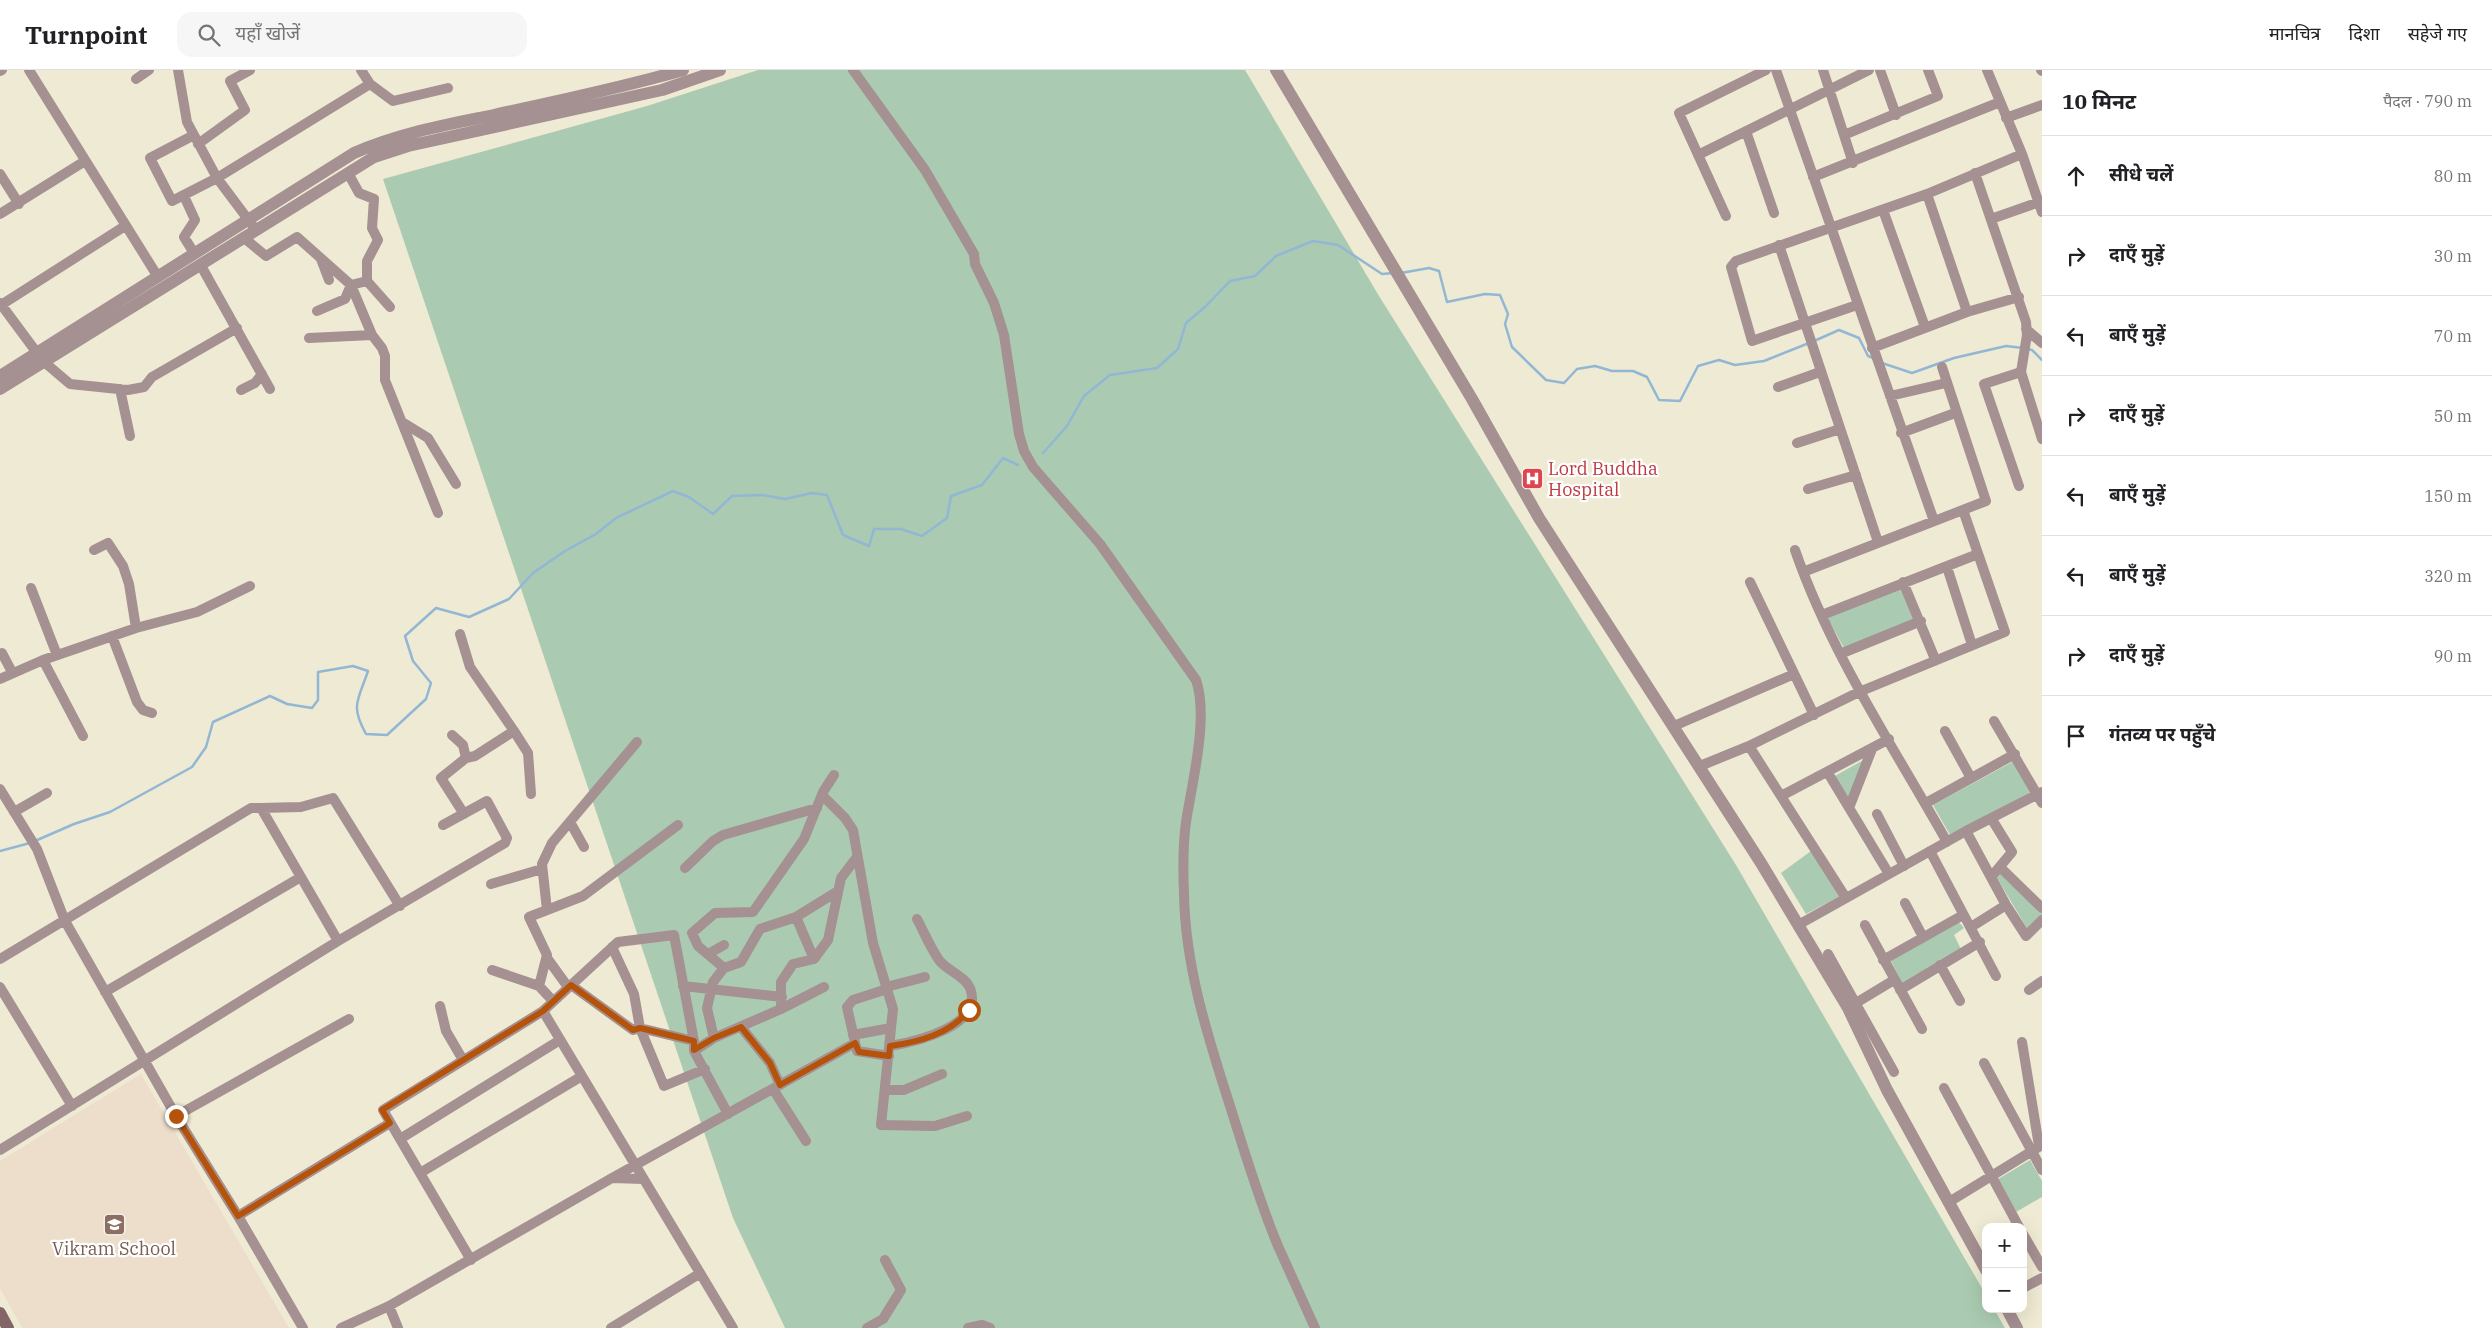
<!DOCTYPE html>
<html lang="hi">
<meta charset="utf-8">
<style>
:root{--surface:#fff;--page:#f6f6f6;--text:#202124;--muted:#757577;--line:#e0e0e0}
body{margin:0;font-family:"IBM Plex Serif","Noto Sans Devanagari",serif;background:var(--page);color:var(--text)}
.controls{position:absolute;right:15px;bottom:15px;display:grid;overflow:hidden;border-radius:10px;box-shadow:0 5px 20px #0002}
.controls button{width:45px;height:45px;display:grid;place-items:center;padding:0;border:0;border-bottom:1px solid var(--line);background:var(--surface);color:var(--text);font:25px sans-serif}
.stop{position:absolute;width:15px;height:15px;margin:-11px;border:4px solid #b45309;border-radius:50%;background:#fff}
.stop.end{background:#b45309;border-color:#fff;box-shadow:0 1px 5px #0008}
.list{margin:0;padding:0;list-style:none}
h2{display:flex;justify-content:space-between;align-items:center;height:65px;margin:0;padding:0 20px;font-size:21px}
h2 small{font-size:16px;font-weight:400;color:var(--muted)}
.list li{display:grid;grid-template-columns:32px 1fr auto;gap:15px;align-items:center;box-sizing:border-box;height:80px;padding:0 20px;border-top:1px solid var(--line)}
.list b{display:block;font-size:19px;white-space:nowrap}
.list em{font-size:16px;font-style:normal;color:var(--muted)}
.icon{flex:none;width:28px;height:28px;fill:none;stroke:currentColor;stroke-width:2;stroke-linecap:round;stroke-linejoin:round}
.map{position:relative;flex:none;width:2042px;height:1258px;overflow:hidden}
header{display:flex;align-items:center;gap:30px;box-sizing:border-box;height:70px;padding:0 25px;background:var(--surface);border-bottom:1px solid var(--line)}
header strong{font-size:24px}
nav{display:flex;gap:28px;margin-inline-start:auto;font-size:18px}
.search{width:350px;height:45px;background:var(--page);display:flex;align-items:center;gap:12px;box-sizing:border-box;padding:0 18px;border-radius:15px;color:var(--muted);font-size:19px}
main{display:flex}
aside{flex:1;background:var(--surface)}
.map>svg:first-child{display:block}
</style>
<header>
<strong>Turnpoint</strong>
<div class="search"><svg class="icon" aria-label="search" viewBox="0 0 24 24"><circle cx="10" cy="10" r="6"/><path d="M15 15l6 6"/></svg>यहाँ खोजें</div>
<nav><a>मानचित्र</a><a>दिशा</a><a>सहेजे गए</a></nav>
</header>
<main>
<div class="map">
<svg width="2042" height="1258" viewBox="0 0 2042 1258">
<rect width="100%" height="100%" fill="#efead3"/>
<!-- education -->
<path fill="#edddcb" d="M141,1004L289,1258H22L0,1218V1091Z"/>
<!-- green -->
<path fill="#aacbb1" d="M758,0H1245L1379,226L1736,795L1986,1225V1239H1994L2005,1258H785L733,1148L383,109L647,36Z
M1901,518L1914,550L1844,578L1827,547Z
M1867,688L1848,732L1833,707Z
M2014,691L2031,722L1950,765L1933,735Z
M1811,781L1840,826L1806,844L1781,803Z
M2001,803L2042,842V847L2028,860L1997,808Z
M1958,851L1964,858L1954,865L1961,879L1903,915L1891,891Z
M2030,1090L2042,1111V1127L2016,1142L1998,1109Z"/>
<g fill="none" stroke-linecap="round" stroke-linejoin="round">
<!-- stream -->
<path stroke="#92b7d4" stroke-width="2.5" d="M1401,203L1429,198L1439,201L1447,232L1485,224L1500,225L1508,244L1505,254L1512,277L1546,310L1564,313L1577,299L1595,296L1612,301H1633L1647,307L1659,330L1680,331L1698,296L1719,290L1735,295L1764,291L1809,273
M1814,271L1839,260L1859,268L1868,286L1873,288
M2028,279L2032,280L2042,290
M1882,293L1912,303L1954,288L2006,276L2023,278
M1043,383L1067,356L1084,326L1110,305L1157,298L1178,279L1186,253L1205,237L1230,211L1255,206L1276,186L1313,171L1338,175L1382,204L1393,203
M35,771L74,754L110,742L192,697L206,677L213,652L270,626L287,634L312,638L318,630V602L353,596L368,601C358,631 350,635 366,664L387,665L426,629L431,613L413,591L405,566L436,538L469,547L509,529L533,503L565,481L596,464L616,448L673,421L689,427L713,444L732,426L762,425L785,429L812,423L827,425L843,465L869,476L874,459H901L922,466L947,448L951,426L982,415L1003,388L1018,395
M0,781L30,773"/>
<!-- minor -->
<path stroke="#a59092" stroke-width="10" d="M29,0L158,207
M178,0L187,52L217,108L256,160
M361,0L370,14L393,31L448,18
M853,0L925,100L974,184L975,194L994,233L1004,265L1019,364L1024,381L1033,397L1100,474L1196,610C1209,647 1192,713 1186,752C1183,774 1183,801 1184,823C1185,897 1208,967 1230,1036C1245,1083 1259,1131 1278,1176C1290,1203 1303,1231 1315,1258
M1776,0L1934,451
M1823,0L1853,93
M1880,0L1896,45
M1987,0L2022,84L2042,142
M2041,0L2042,1
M0,1L2,0
M136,9L149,0
M2006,48L2042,35
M1746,61L1774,143
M194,65L150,88L172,131L217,108L370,14
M1844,65L1938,26L1928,0
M198,74L245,40L230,11L250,0
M1698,85L1869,0
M348,103L359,123L374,129L372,158L378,170L367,191V211L390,237
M1975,103L2026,252L2027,265L2021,302L1984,314L2019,416
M0,104L19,134
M1813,107L2000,32
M1927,124L1967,242
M184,126L195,150L184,167L194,183
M1883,140L1925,257
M0,144L85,91
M1726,146L1679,43L1766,0
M1991,149L2042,131
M244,168L266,186L297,167L351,215L372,265L382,278L385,286V310L438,443
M1779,175L1878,472
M321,189L329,210
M200,194L270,319
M0,233L43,291L70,314L128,320L144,317L152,307L237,258
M1,235L125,156
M1857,235L1752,271L1731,197L1736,191L1927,124L2022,84
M317,241L345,229L351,215L367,211
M2026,259L2042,273
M309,268L372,265
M1872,278L1967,242L2019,227
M2021,302L2042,369
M1778,317L1820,302
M120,319L130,366
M241,320L255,313L262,304
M1890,326L1946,313
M402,352L428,368L456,414
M1901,363L1955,343
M1797,373L1840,359
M1808,419L1856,405
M1795,480C1831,584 1893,676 1947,772
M1947,497L1972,575
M1803,502L1986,431L1942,297
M1750,512L1814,645
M1903,512L1935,589
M31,518L57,585
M1822,545L1978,484
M136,558L197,542L250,516
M460,564L470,597L514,661
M112,566L137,632L143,640L152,643
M0,584L2,583L12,602
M1840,584L1921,551
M43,590L83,666
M0,609L43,590L136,558L129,514L123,496L108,473L94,480
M1994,651L2042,733
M1674,656L1794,604
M1945,661L1971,708
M452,665L463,675L466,688
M1749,676L1846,828
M1700,696L1749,676L1859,622L2005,562L1963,440
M1828,703L1889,804
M0,719L37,779L65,851L176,1046L238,1146L303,1258
M822,725L845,748L853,760L873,873L893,939L881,1055L935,1056L967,1046
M1781,726L1889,669
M1926,733L2015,684
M261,738L301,737L333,728L400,836
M1849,738L1872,679
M14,742L47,723
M464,744L441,708L466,688L475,686L514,661L528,683L531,724
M1877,744L1904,796
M1991,748L2012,782L1992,806
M570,752L584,777
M1966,761L2006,835L2026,866L2042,850
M1930,781L1996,906
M2000,797L2042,838
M685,798L713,771L723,765L817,738
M491,814L542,799
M1905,833L1923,867
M547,840L542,794L552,773L637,672
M1798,855L1966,761L2042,722
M1865,855L1922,959
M1971,857L2006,835
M612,877L634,924L640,958L664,1016L705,999
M708,884L724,875
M1828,884L1894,1002
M547,888L568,917
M0,889L251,738H261L338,871
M814,889L828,870L841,808L857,787
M1883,890L1963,845
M1940,895L1960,931
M724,898L698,876L692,863L715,843L753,842L804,769L823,722L834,705
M492,900L539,916L553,931
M571,915L633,960L640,958L694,971
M539,916L547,885L529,847L583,826L678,755
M683,916L782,927
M0,917L72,1036
M886,917L925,907
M887,919L853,930L847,937L857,981L889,986
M1900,920L1980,872
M2029,920L2042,911
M105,922L301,807
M440,936L446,961L463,990
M1851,936L1894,910
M781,939L824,917
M543,941L733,1258
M741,957L770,993L780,1015
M853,965L891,958
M714,968L707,938L713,912L724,898L741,892L760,859L796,847L838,821
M2022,972L2039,1076
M890,976C914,972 985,956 970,918C964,905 947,901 939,890C930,877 924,862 917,849
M694,981L714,968L781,939V912L793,894L814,889L796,847
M1984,993L2042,1100
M1944,1018L2019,1157
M773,1019L806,1071
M885,1020H904L942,1004
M176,1046L349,949
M400,1069L560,970
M0,1080L338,871L505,773L507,768L487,731L443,755
M420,1103L582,1006
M613,1108L643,1109
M1949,1132L2042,1075
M238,1146L390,1053
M2023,1164L2042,1197
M471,1190L383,1040L543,941L618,872L674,865L694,971V981L728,1044
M2023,1218L2042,1208
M389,1236L398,1258
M341,1258L389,1236L612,1108L855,973
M611,1258L699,1204
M867,1258L883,1249L901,1220L885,1190
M968,1258L982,1255L990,1258"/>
<!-- tertiary -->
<path stroke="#a59092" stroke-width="12" d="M1276,0L1472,329L1539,448L1761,793L1848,938L1887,1020L1986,1200
M0,306L354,83C399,63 446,55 494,45C557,31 621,18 683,0
M0,319L374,87L408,76L662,20L720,0
M2007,1239L2017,1258"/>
<!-- secondary -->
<path stroke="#836568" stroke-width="12" d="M0,1243L8,1258"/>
</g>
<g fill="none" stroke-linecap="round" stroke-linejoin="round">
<!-- route -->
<path stroke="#b45309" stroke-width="6" d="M176,1046L238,1146L390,1053L382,1040L543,941L571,915L633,960L640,958L694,971V980L714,968L741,957L770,993L780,1015L855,973L859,982L889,986L890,976C919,972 950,964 969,940"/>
</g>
<!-- icons -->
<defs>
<symbol id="hospital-square" viewBox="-11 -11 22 22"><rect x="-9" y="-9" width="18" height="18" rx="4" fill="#e0444e" stroke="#fff"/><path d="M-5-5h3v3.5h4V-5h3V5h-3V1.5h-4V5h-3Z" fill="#fff"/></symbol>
<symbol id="school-square" viewBox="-11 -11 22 22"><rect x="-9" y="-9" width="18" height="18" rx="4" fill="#8d6e63" stroke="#fff"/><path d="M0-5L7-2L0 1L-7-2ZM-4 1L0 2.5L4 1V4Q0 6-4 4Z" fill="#fff"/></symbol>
</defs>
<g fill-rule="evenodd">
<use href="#hospital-square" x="1520" y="396" width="25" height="25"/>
<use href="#school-square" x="102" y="1142" width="25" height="25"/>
</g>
<g text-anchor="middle" stroke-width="4.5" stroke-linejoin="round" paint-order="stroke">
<!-- health labels -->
<g font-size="18" fill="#be3a42" stroke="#fff" text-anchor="start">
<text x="1548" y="405">Lord Buddha<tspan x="1548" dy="21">Hospital</tspan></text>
</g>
<!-- education labels -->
<g font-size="18" fill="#785e54" stroke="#fff">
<text x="114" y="1185">Vikram School</text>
</g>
</g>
</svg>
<div class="controls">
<button>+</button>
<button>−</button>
</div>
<div class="stop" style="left:969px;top:940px"></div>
<div class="stop end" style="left:176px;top:1046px"></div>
</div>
<aside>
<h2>10 मिनट<small>पैदल · 790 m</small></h2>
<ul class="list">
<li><svg class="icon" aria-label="ahead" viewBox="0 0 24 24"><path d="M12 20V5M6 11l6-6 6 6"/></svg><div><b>सीधे चलें</b></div><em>80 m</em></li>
<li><svg class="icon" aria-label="right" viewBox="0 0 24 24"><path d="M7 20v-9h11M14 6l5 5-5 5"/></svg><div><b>दाएँ मुड़ें</b></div><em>30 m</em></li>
<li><svg class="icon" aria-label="left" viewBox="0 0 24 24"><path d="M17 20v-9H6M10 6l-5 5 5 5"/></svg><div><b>बाएँ मुड़ें</b></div><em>70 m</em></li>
<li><svg class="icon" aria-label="right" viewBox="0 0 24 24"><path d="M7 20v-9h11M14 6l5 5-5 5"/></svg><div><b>दाएँ मुड़ें</b></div><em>50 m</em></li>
<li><svg class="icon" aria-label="left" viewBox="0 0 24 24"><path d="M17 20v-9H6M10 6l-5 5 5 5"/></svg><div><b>बाएँ मुड़ें</b></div><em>150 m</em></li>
<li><svg class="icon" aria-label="left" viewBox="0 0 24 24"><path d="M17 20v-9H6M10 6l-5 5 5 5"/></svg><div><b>बाएँ मुड़ें</b></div><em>320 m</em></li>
<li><svg class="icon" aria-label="right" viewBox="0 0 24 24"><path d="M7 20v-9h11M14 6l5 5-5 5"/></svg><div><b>दाएँ मुड़ें</b></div><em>90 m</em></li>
<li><svg class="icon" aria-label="arrive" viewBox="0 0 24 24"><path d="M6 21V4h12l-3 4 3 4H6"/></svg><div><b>गंतव्य पर पहुँचे</b></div></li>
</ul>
</aside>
</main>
